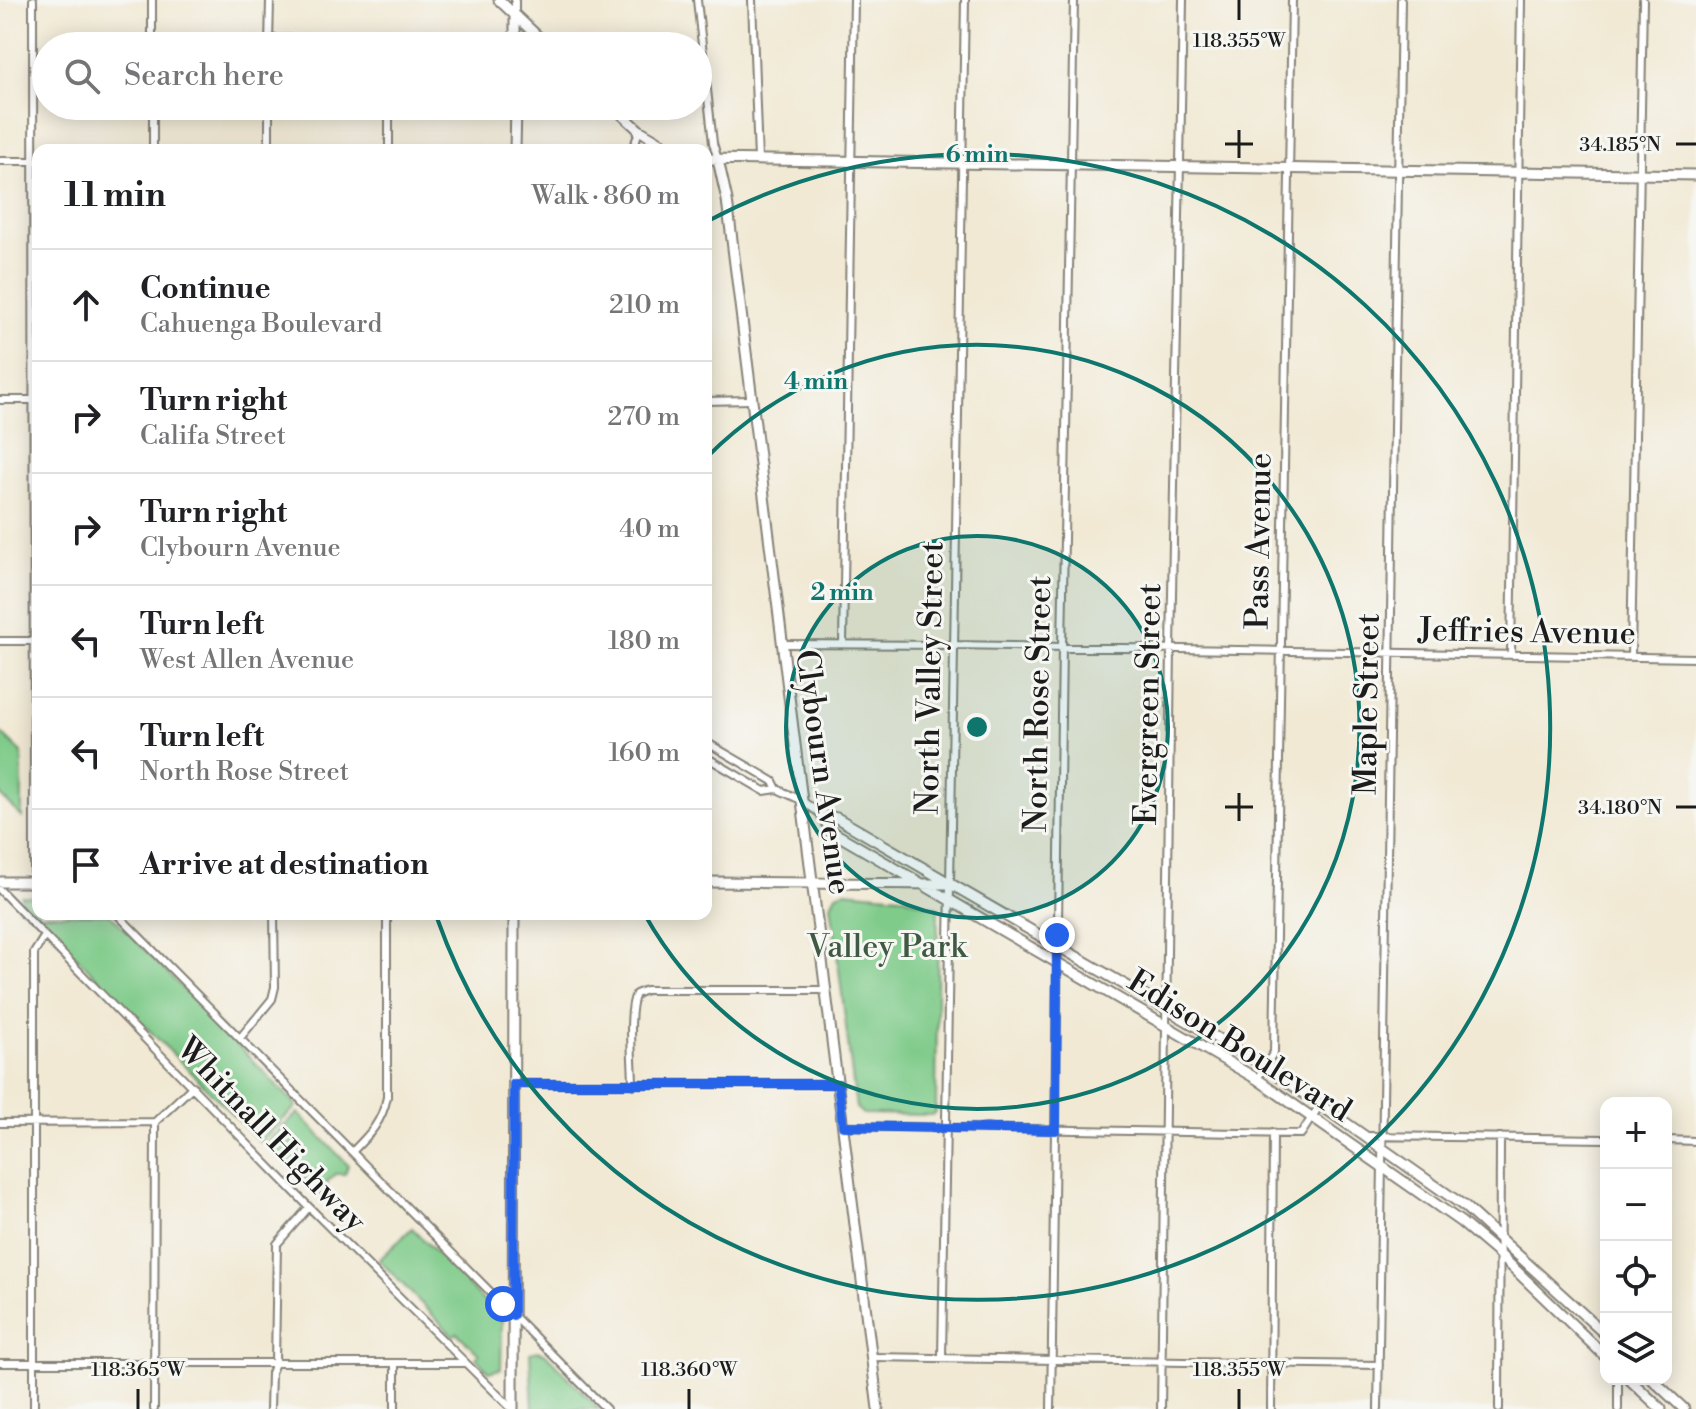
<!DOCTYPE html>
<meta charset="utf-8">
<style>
:root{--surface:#fff;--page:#f6f6f6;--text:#202124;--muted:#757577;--line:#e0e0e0}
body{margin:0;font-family:"Libre Bodoni",serif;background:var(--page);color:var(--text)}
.controls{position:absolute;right:24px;bottom:24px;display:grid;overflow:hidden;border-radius:16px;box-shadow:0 4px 20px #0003}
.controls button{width:72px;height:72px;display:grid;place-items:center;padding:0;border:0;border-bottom:2px solid var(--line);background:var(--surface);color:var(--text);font:40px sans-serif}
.stop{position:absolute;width:24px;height:24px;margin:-18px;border:6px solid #2563eb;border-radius:50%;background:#fff}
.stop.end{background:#2563eb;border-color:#fff;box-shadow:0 2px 8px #0008}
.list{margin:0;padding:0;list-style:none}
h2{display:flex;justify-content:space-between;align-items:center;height:104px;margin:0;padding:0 32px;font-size:34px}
h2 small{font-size:26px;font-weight:400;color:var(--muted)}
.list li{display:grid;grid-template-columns:52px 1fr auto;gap:24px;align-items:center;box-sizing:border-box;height:112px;padding:0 32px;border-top:2px solid var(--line)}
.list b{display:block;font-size:30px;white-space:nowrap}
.list p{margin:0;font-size:26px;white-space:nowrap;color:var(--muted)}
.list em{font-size:26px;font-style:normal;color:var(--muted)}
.icon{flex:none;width:44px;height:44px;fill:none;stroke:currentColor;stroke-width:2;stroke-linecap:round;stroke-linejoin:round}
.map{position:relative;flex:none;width:1696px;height:1409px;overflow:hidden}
.search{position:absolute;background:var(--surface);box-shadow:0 4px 20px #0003;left:32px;top:32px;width:680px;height:88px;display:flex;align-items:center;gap:20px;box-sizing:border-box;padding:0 28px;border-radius:44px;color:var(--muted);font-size:30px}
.panel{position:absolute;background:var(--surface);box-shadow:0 4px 20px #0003;left:32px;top:144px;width:680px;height:776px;border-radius:16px}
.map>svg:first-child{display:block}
</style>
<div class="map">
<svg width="1696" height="1409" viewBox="0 0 1696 1409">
<rect width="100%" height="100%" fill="#f6f6f2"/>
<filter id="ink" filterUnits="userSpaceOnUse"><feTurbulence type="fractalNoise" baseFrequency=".0125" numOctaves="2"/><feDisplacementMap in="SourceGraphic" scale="16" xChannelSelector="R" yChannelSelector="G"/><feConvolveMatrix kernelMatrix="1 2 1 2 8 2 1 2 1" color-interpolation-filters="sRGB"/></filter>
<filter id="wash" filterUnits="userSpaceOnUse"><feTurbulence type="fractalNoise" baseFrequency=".006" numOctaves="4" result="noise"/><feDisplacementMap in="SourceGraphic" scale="32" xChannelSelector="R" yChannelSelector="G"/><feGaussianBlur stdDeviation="1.8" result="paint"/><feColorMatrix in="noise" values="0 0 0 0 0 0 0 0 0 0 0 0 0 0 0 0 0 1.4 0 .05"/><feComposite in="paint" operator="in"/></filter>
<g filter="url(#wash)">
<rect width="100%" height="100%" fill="#f1e9d4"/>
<!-- green -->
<path fill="#7fcb8a" stroke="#4e7453" stroke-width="2" d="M0,732L22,753V817L0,795Z
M845,891L901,896L938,908L936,1111L932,1115L863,1114L856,1108L831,904L836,894Z
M21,896H38V914H110L297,1106L260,1142L21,901Z
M298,1113L348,1165L345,1174H335L327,1182V1191L321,1195L266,1143Z
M412,1228L502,1320L501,1369L489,1372L476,1358L479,1354L457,1333L453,1336L379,1260Z
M538,1351L546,1354L599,1409H533L530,1353Z"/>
</g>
<g filter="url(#ink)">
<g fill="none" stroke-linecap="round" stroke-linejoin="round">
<defs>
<path id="minor" d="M33,0L34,882
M152,0V46
M515,0V15
M697,0L713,143L718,160
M752,0L758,160
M269,39L377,38L386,46
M269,46L270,0
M153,106V150
M389,106V150
M269,150V106
M633,150L639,130
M0,161H38
M0,400H38
M706,401L750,400
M0,641H38
M781,644L953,645L1696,658
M843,644L854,0
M1511,655L1521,0
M1631,657L1643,0
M706,742L773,781L777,789L801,800L822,815
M706,757L764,791L777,789
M0,890L309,1207L512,1409
M117,914L606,1409
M240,1038L272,999L275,987L274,914
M1257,1079L1274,1052L1292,0
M514,1084H838
M633,1085C633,1062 627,1011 636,994L646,990H827
M0,1123L155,1122
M843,1126L1301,1134L1320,1105
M1366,1136L1606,1139
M1666,1140L1696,1141
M352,1152C370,1134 382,1122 387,1097V914
M872,1357L1379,1365
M942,1357L965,0
M0,1363H464
M395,1363V1409
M34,1409V953L44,937
M154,1409L155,1122L193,1086
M270,1409L271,1373L275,1363L277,1244L309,1207
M1051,1409L1062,647L1074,0
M1161,1409L1171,649L1183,0
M1271,1409L1273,1133
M1378,1409L1401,0
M1499,1409L1500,1137
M1618,1409V1379"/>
<path id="secondary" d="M499,0L548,46
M515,15V46
M613,106L639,130L673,150
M515,150L516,106
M706,159L1696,175
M718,160L727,200L878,1409
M822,815L831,831L1257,1079L1461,1222L1500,1255L1606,1357
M822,815L837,818L1265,1066L1464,1206L1606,1335
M0,882H38
M706,882L946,884
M1629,1379L1661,1409
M1652,1379L1684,1409
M513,1409L514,914"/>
</defs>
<!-- minor casing -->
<use href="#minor" stroke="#868278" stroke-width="10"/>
<!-- secondary casing -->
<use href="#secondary" stroke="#868278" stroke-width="13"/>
<!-- minor -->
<use href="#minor" stroke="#fff" stroke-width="6"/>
<!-- secondary -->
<use href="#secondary" stroke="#fff" stroke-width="9"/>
</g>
</g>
<g fill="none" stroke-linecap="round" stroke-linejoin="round" filter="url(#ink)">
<!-- route -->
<path stroke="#2563eb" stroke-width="10" d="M503,1304L513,1315L514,1084H838L843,1126L1056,1130L1057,935"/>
</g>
<!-- ticks -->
<path fill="none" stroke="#1c1c1c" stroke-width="3" d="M1239,0V20M1239,130V158M1225,144H1253M1676,144H1696M1239,793V821M1225,807H1253M1676,807H1696M138,1389V1409M689,1389V1409M1239,1389V1409"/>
<!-- distance rings -->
<circle cx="977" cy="727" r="191" fill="#0f766e" fill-opacity=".12"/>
<g fill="none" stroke="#0f766e" stroke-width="4">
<circle cx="977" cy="727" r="191"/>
<path d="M707 457A382 382 0 1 1 645 915"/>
<path d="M708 221A573 573 0 1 1 437 918"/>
</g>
<g text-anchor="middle" stroke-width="6" stroke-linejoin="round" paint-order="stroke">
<!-- street labels -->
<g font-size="32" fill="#1c1c1c" stroke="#f6f6f2">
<text transform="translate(1258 541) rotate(-89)" y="11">Pass Avenue</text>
<text transform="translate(1527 631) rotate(1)" y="11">Jeffries Avenue</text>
<text transform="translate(929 678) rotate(-89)" y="11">North Valley Street</text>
<text transform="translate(1037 704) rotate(-89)" y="11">North Rose Street</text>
<text transform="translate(1147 704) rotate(-89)" y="11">Evergreen Street</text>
<text transform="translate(1366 704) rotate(-89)" y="11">Maple Street</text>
<text transform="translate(824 772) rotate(82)" y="11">Clybourn Avenue</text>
<text transform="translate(1240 1045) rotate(32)" y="11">Edison Boulevard</text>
<text transform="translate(272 1134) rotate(46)" y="11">Whitnall Highway</text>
</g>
<!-- park labels -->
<g font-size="32" fill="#3f5942" stroke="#f6f6f2">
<text x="887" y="957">Valley Park</text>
</g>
</g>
<g font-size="20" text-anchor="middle" fill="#1c1c1c" stroke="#f6f6f2" stroke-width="6" stroke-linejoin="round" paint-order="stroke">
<text x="1239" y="47">118.355°W</text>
<text x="1620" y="151">34.185°N</text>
<text x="1620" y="814">34.180°N</text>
<text x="138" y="1376">118.365°W</text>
<text x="689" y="1376">118.360°W</text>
<text x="1239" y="1376">118.355°W</text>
</g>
<circle cx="977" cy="727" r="12" fill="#0f766e" stroke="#f6f6f2" stroke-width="4"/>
<g font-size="24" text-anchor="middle" font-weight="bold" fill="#0f766e" stroke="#f6f6f2" stroke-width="6" stroke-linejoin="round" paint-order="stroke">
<text x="977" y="162">6 min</text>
<text x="816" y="389">4 min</text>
<text x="842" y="600">2 min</text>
</g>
</svg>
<div class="controls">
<button>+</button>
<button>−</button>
<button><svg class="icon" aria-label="locate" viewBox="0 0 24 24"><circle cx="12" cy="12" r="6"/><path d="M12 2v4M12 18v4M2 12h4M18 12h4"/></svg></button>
<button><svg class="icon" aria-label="layers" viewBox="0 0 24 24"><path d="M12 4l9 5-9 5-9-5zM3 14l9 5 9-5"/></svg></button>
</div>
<div class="stop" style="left:503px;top:1304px"></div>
<div class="stop end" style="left:1057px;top:935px"></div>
<div class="search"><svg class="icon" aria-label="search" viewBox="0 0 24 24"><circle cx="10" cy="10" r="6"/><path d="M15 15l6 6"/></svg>Search here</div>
<section class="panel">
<h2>11 min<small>Walk · 860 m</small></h2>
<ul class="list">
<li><svg class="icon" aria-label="ahead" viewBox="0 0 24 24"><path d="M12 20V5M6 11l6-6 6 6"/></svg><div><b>Continue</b><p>Cahuenga Boulevard</p></div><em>210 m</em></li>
<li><svg class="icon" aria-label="right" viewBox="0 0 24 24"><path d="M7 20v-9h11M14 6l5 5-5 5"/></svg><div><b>Turn right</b><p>Califa Street</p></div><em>270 m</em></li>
<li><svg class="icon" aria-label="right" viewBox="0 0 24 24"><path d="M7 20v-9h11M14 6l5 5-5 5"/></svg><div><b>Turn right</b><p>Clybourn Avenue</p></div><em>40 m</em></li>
<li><svg class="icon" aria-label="left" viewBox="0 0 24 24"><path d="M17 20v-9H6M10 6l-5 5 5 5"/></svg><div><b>Turn left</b><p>West Allen Avenue</p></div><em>180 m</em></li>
<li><svg class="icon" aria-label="left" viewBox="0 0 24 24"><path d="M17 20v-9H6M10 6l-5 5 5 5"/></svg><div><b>Turn left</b><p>North Rose Street</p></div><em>160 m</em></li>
<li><svg class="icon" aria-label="arrive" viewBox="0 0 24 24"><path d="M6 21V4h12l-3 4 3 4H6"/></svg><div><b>Arrive at destination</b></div></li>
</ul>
</section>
</div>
